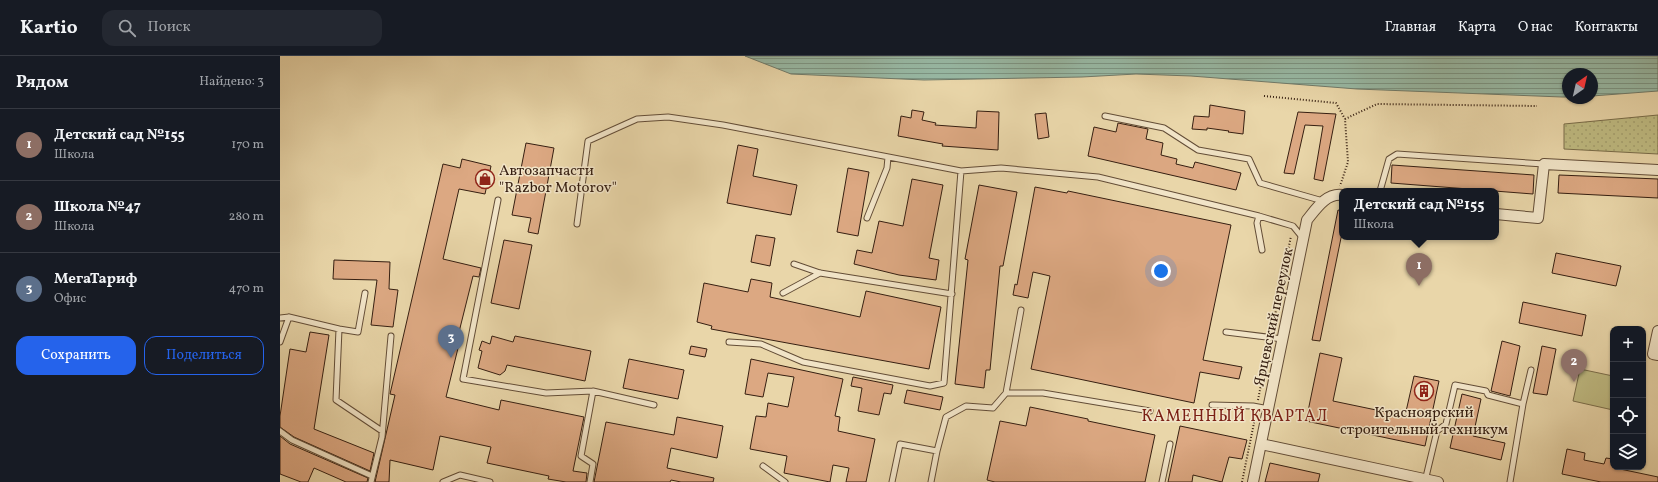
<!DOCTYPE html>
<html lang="ru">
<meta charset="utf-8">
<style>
:root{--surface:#171b24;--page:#242831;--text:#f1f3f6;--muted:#9ea1a6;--line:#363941;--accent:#2563eb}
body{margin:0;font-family:Vollkorn,serif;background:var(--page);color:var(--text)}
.controls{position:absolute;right:12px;bottom:12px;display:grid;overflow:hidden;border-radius:8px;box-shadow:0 1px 3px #0004}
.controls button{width:36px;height:36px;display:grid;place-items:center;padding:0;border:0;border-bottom:1px solid var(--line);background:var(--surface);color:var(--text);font:20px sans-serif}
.compass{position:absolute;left:1282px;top:12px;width:36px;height:36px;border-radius:50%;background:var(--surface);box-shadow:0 1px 3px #0004;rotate:34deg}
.you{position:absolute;left:881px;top:215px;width:14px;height:14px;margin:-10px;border:3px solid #fff;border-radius:50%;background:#1a73e8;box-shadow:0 0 0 6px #1a73e833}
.badge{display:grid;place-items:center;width:26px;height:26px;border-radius:50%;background:var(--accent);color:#fff;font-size:13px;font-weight:700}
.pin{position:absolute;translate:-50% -33px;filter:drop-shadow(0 1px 2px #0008)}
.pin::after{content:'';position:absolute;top:21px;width:14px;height:12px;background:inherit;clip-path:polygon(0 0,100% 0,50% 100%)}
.popup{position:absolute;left:1059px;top:132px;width:160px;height:52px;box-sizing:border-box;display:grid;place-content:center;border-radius:8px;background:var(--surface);filter:drop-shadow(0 1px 3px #0005);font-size:13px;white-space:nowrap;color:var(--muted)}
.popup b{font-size:15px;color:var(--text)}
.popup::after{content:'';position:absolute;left:50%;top:100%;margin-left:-8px;border:8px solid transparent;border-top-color:var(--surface)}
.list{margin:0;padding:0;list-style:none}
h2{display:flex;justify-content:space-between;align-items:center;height:52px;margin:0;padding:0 16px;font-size:17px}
h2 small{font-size:13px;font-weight:400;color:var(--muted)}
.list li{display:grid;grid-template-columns:26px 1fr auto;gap:12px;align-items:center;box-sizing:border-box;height:72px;padding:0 16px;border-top:1px solid var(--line)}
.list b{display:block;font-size:15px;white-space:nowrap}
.list p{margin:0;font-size:13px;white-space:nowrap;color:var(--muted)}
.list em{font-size:13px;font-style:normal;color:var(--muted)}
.actions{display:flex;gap:8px;padding:12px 16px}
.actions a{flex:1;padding:9px 0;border:1px solid var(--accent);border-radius:12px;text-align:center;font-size:14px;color:var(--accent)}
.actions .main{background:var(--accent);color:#fff}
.icon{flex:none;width:22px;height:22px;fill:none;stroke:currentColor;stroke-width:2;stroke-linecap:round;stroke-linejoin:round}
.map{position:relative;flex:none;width:1378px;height:426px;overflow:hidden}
header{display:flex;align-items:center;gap:24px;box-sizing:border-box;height:56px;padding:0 20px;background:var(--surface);border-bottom:1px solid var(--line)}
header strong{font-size:19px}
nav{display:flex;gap:22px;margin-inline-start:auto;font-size:14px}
.search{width:280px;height:36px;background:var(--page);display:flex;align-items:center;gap:10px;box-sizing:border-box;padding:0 14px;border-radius:12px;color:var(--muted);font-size:15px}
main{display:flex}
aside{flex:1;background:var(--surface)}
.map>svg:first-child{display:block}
</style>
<header>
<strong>Kartio</strong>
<div class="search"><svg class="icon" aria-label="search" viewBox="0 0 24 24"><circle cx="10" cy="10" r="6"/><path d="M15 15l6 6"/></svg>Поиск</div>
<nav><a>Главная</a><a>Карта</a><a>О нас</a><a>Контакты</a></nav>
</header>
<main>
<aside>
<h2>Рядом<small>Найдено: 3</small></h2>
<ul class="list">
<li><span class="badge" style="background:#8d6e63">1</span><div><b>Детский сад №155</b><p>Школа</p></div><em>170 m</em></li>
<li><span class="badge" style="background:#8d6e63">2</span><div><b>Школа №47</b><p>Школа</p></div><em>280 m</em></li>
<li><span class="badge" style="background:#5c6f8a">3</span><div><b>МегаТариф</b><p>Офис</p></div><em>470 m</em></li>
</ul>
<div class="actions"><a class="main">Сохранить</a><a>Поделиться</a></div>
</aside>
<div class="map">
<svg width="1378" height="426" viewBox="0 0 1378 426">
<defs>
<pattern id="park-dots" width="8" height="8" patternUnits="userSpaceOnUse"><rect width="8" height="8" fill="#bfbb82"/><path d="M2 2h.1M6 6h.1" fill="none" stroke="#a5a06f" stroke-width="1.8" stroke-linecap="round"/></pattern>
<pattern id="water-rules" width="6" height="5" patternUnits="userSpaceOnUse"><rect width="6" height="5" fill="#98b9a5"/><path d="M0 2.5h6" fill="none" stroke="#7d9685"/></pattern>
</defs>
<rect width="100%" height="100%" fill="#e9d6a9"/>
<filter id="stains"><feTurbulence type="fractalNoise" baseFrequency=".005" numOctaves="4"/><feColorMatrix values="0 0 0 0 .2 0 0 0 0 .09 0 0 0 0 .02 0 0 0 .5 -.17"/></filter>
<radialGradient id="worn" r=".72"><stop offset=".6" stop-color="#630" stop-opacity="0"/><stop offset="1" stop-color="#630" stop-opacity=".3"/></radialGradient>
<!-- park -->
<path fill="url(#park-dots)" stroke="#7a6d4a" d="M1378,59V98L1284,93V68Z"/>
<!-- pitch -->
<path fill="#bfbb82" stroke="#7a6d4a" d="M1300,313L1333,320V354L1293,345Z"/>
<!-- water -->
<path fill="url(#water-rules)" stroke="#717b6a" d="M465,0H1378V35L1312,40V18H1288V41H1282L1077,33L911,20L856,18L802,21L644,24L511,18Z"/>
<!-- building -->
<path fill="#dca882" stroke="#361f11" d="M930,49L965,55L963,78L948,76L949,75L927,72V74L912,73L914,60L929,61Z
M632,54L644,56L642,64L656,67L655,69L696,72L697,55L719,56L718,94L662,90L663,88L618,80L621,60L631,62Z
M1018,56L1056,58L1043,125L1034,123L1043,70L1025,69L1014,118L1004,117Z
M766,57L769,81L758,83L755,58Z
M838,67L868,73L866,83L883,87L881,99L897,103L896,108L913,112L915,106L961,117L956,134L808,100L814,71L836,76Z
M246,87L274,92L258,178L248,176L251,162L232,159Z
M458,89L478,93L473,120L517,129L511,159L447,147Z
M182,103L211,110L205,138L179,133L163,203L201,212L199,221L193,220L177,284H180L166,341L219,354L221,344L304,361L293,415L307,417L306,426H286L268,423L269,420L207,407L211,391L160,380L153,414L110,404L109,426H95L115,339L110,338L163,108L180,112Z
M1112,109L1254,119L1253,138L1111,127Z
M568,112L589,116L578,180L557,176Z
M1279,119L1378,123V142L1278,137Z
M632,123L663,129L649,202L659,204L656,224L619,219L574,208L577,194L592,197L599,165L623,170Z
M699,129L737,136L723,210H720L710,314H706L704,332L675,328L688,204L685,203Z
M755,131L787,137L788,135L951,169L923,304L962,311L959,323L920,316L914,347L751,313L770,220L753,216L748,242L733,239L735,228L737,229Z
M1058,154L1062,155V177L1040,285L1032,284Z
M476,179L495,182L490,210L471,206Z
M224,184L252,189L239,253L211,247Z
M1276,197L1341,210L1336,230L1272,217Z
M54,204L110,206L109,233L118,234L113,271L91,269L97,224L53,223Z
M471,223L492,227L490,241L580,261L586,235L661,251L649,313L431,273L432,270L417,266L424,227L468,236Z
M1243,246L1306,259L1302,280L1239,267Z
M30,276L49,279L34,373L94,397L90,415L14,381L0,371V360L10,293L26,296Z
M212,280L233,286L235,280L311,295L305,325L227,309L225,315L220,319L198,312L202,295L199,294L202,285L210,288Z
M1222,285L1240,290L1230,340L1211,335Z
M411,290L427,293L425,301L409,298Z
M1262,290L1276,293L1267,339L1253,337Z
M1040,297L1062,302L1053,345L1125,360L1134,320L1159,325L1145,390L1026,365Z
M349,303L404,314L398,343L343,332Z
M471,303L563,323L555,360L560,361L558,375L595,383L586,426H566L569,412L553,409L550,426L504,417L507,400L470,393L476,360L486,361L488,347L508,351L514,321L488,317L483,341L465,338Z
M573,321L613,329L611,338L604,337L599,359L578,355L582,332L571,330Z
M627,334L663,341L660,354L624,347Z
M1182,338L1201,343L1193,380L1225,387L1221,404L1170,392Z
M750,351L808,363V365L875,379L865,426H715L707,424L720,365L746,370Z
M397,361L443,370L437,402L391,392L387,412L434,422L433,426H401L391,424L390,426H314L326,366L394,379Z
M900,370L967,384L962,403L949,401L942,426L913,419L912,426H888Z
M0,380L10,388L88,422L87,426H66L34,412L28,426H21L0,418Z
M1287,393L1305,397L1304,404L1324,408L1326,402L1333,403V411H1340V413L1378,421V426H1321L1282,418Z
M990,407L1040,418L1038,426H985Z"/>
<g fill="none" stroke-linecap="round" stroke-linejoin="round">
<defs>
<path id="lane" d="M825,60L884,72L918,94L969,103L980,127L1043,145
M1100,135L1109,103L1117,98L1264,108
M218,144L183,323L266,337L313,335L301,400L313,408L310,426
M979,160L977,167L982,194
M587,162L607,112L608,101
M297,168L308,85L357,63L388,61L443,69L681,115L721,112L818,121L979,160L1013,170L1022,181
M514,208L540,217L672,238
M85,237L78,276L59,273L56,344L102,375V381
M503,237L540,217
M0,262L9,261L59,273
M946,276L1003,283
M0,286L9,261
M449,286L481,288L523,306L650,330L664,327L681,115
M313,335L374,349
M726,337L741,254
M932,349L973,350L989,353
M0,375L12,384L92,420
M483,410L505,426
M1145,425L1157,375L1166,368L1175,329L1206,335L1208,339L1243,348
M91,426L102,381L111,280
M163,426L180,419L210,426
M612,426L620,388L657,395
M651,426L657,395L666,361L686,350L713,352L726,337H763L870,355
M882,426L890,388
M1230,426L1243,348L1251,314"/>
<path id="street" d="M1216,158L1258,162L1264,108L1378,114
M1378,275L1373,298L1378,299
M981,388L1158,426
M973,426L1027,164C1036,153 1046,137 1062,139"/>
</defs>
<!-- lane casing -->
<use href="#lane" stroke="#634d37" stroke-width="7"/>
<!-- street casing -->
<use href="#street" stroke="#634d37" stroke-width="12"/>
<!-- path -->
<path stroke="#361f11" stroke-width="2" stroke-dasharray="1 2" stroke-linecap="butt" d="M984,40L1056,47L1065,63L1068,106L1060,130
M1065,63L1097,48L1257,50
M992,274L1011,180
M978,344L989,288
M962,426L976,357"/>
<!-- lane -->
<use href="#lane" stroke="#f1e4c7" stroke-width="5"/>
<!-- street -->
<use href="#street" stroke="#f1e4c7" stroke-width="10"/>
</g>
<!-- icons -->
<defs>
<symbol id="shop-ring" viewBox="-11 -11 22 22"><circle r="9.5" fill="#f1e4c7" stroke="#8f2418" stroke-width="1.5"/><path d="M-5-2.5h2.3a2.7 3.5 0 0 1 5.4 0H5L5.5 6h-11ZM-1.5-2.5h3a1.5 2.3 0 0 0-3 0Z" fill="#8f2418"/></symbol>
<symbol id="building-ring" viewBox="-11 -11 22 22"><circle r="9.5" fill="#f1e4c7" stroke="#8f2418" stroke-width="1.5"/><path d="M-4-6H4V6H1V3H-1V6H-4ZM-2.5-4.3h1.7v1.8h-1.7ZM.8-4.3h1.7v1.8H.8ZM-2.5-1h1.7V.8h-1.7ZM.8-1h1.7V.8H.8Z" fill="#8f2418"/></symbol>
</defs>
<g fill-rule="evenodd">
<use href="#shop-ring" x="194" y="112" width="22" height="22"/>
<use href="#building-ring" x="1133" y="324" width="22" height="22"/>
</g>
<g text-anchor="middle" stroke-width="3" stroke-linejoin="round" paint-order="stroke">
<!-- poi labels -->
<g font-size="15" fill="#361f11" stroke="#f1e4c7" text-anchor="start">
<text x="219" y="119">Автозапчасти<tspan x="219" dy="17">"Razbor Motorov"</tspan></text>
<text x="1144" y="361" text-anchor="middle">Красноярский<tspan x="1144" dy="17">строительный техникум</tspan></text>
</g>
<!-- street labels -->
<g font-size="15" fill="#361f11" stroke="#f1e4c7">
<text transform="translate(993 261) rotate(-78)" y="5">Ярцевский переулок</text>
</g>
<!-- neighbourhood labels -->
<g font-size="16" letter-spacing="1" fill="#7a1f14" stroke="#f1e4c7">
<text x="955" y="365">КАМЕННЫЙ КВАРТАЛ</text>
</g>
</g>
<rect width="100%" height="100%" filter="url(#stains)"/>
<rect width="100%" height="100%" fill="url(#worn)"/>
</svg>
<div class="controls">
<button>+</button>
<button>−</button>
<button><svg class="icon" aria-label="locate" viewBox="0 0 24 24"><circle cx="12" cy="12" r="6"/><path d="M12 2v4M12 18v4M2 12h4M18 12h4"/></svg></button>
<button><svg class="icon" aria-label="layers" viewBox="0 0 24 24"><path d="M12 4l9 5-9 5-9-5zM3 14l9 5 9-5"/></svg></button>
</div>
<svg class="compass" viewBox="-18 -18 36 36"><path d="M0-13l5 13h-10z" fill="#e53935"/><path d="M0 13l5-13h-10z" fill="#9ea1a6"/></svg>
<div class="you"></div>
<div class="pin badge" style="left:1139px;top:230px;background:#8d6e63">1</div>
<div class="popup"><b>Детский сад №155</b>Школа</div>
<div class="pin badge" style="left:1294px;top:326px;background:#8d6e63">2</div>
<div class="pin badge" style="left:171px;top:302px;background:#5c6f8a">3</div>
</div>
</main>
